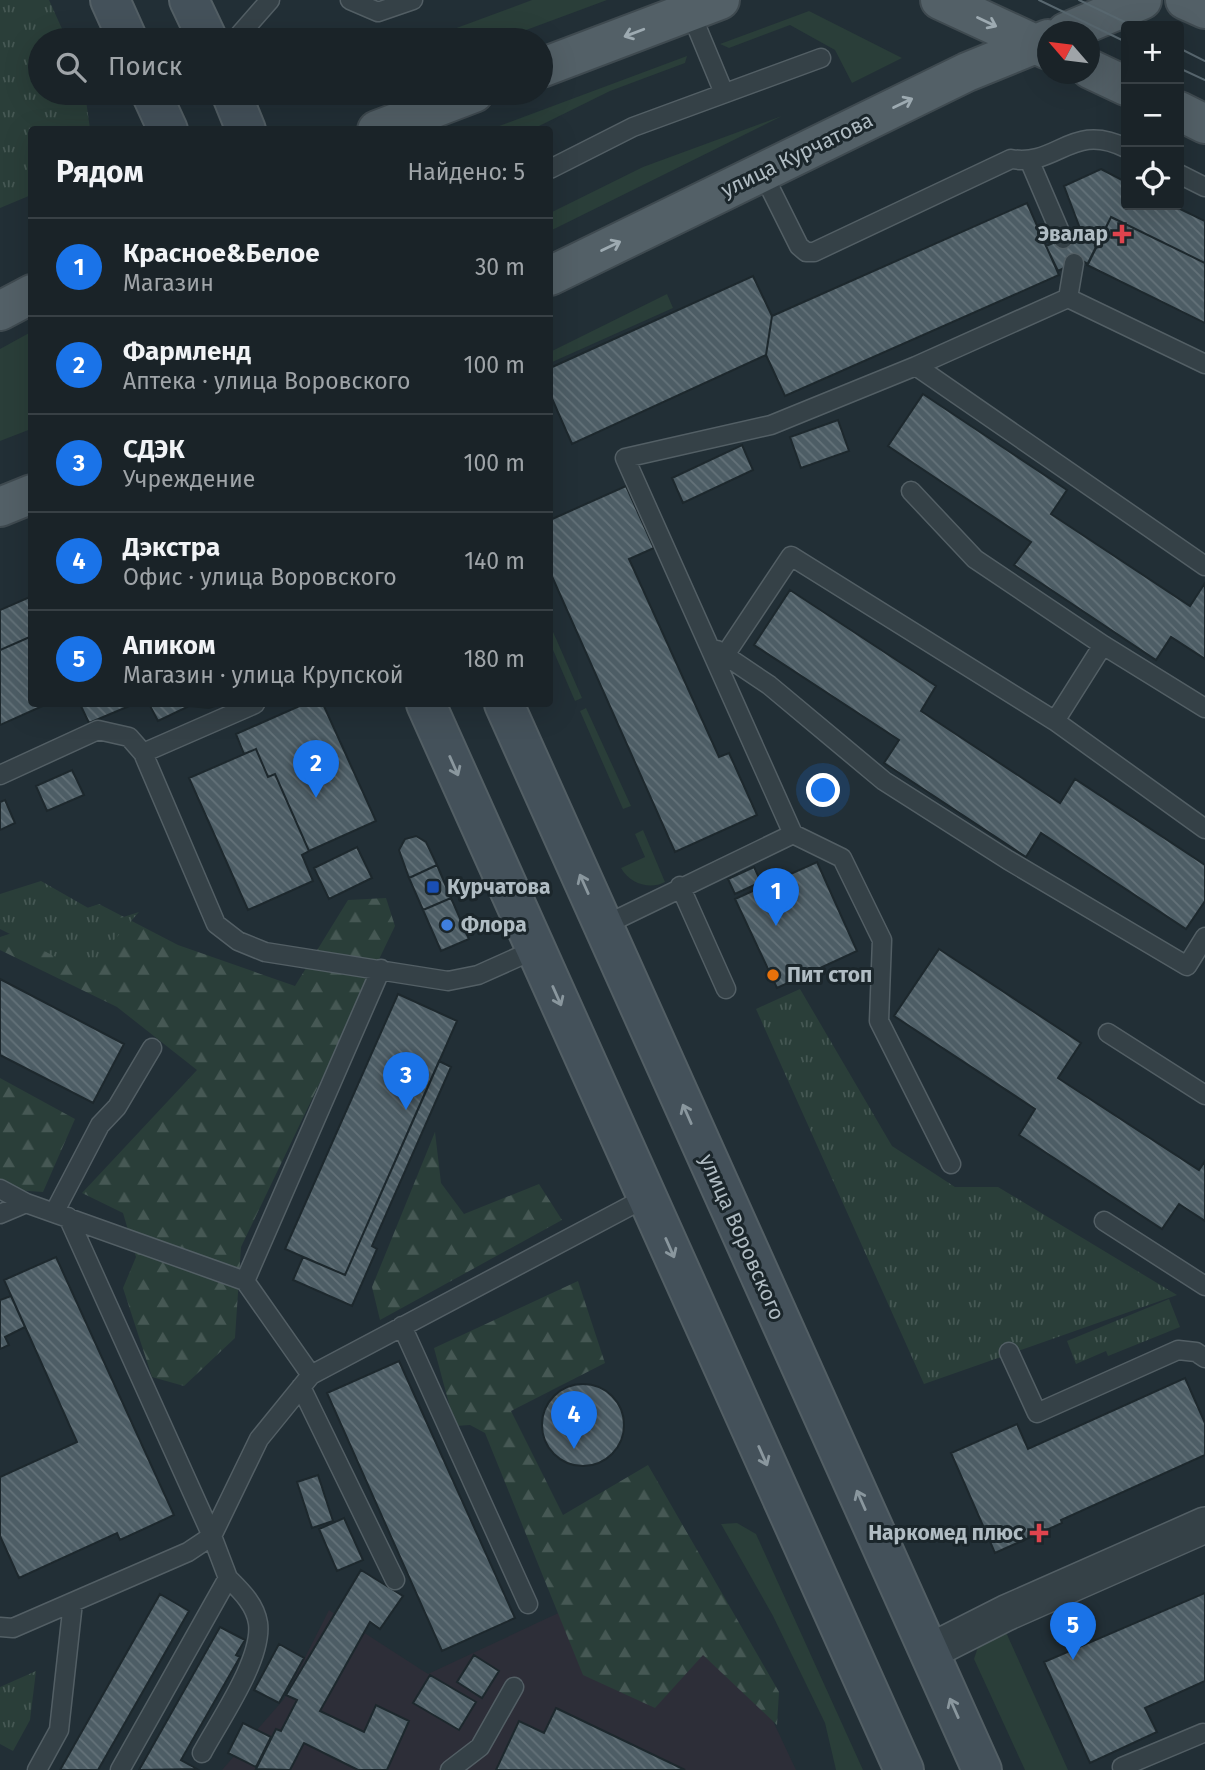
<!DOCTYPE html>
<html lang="ru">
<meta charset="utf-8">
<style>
:root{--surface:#1a2328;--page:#232b30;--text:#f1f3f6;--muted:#9fa4a8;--line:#384045;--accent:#1a73e8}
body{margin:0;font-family:"Fira Sans",sans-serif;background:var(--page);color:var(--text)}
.controls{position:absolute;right:21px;top:21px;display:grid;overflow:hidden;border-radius:7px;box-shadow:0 7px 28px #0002}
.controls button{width:63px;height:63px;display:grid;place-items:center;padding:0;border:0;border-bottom:2px solid var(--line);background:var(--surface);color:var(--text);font:35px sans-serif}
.compass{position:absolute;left:1037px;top:21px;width:63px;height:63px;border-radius:50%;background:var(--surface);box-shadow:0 7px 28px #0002;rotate:298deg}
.you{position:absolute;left:824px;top:791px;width:24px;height:24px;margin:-18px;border:5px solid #fff;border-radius:50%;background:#1a73e8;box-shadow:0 0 0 10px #1a73e833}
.badge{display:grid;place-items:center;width:46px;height:46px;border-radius:50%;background:var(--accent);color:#fff;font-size:23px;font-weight:700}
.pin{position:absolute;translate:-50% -58px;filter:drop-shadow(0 2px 4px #0008)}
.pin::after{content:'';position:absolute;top:37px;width:24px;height:21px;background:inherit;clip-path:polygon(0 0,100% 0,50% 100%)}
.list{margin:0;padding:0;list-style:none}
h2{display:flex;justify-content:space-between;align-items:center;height:91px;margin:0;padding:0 28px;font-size:30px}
h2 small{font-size:23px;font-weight:400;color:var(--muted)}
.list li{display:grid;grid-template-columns:46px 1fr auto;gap:21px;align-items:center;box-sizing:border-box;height:98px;padding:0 28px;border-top:2px solid var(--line)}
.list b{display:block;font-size:26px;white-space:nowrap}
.list p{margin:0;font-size:23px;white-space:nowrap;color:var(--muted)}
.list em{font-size:23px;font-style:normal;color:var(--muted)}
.icon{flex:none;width:38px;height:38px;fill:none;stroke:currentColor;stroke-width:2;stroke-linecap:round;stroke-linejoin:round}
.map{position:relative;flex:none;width:1205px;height:1770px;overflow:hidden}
.search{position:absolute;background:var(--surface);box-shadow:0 7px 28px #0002;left:28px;top:28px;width:525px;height:77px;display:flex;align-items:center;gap:18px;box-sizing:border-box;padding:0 24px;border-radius:38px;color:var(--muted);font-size:26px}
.panel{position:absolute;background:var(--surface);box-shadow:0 7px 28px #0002;left:28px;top:126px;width:525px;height:581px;border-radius:7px}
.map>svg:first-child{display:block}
</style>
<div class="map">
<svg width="1205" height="1770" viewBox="0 0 1205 1770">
<defs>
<pattern id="forest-firs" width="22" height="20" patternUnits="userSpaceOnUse" patternTransform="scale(1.75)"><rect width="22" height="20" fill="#2a3e39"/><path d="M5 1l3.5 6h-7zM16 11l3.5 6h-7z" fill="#465854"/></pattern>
<pattern id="park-tufts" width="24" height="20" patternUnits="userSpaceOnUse" patternTransform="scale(1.75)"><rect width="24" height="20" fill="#2a3e39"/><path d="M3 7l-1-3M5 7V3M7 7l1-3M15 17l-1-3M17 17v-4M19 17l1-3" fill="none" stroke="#465854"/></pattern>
<pattern id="building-back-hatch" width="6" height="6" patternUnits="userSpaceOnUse" patternTransform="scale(1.75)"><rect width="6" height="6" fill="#4d5d65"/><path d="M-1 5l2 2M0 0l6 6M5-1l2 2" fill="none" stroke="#647279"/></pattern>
</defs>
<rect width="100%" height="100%" fill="#222f36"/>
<!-- medical -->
<path fill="#2d2e38" d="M693,1550L796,1770H222L284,1699L329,1610L428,1674Z"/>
<!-- grass -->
<path fill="#2a3e39" d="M532,0H607L499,40H424Z
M809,11L902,58L852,83L835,50L790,25L729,48L720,44Z
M687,56L685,63L610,91L533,129H491Z
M782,116L550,231V213L643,167Z
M667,294L673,308L550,363V352Z
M31,332V429L0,441V349Z
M550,625L582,698L575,701L550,643Z
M586,708L631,806L623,809L580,711Z
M643,830L665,882C650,890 630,884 621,868L645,857L635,834Z
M737,1523L756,1534L863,1770H836L825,1723L773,1616L721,1524Z
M1005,1630L1068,1770H1025L974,1659L978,1647Z"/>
<!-- forest -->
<path fill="url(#forest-firs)" d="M386,898L395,926L241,1247L235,1338L184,1386L152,1377L123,1288L136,1257L123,1213L82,1193L197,1070L117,1007L0,950V937L99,904L178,945L295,986L348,900Z
M0,1078L75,1119L43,1192L0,1189Z
M435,1132L441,1183L464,1214L539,1184L562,1220L380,1320L372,1287Z
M578,1281L605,1363L511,1411L563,1515L648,1465L779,1692L777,1725L703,1655L655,1708L583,1675L485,1433L470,1425L455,1426L434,1348Z"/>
<!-- park -->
<path fill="url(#park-tufts)" d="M0,0H49L67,40H40V93H85L90,129L32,130L31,195L0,208Z
M41,881L111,921L139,912L86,972L0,929V894Z
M800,989L892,1146L955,1187H998L1177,1295L924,1384L756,1009Z
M1169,1299L1180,1327L1108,1356L1106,1351L1076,1364L1067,1341Z
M36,1671L30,1720L13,1751L0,1744V1687Z"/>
<!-- building -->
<path fill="url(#building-back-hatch)" stroke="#1d282d" stroke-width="2" d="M1101,169L1126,182V205H1172L1205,221V263L1111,217L1103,234L1088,228L1081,231L1064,186Z
M1027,203L1059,275L785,396L766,355L772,316Z
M1111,217L1205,263V323L1087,265Z
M1088,228L1103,234L1088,264L1081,260L1058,271L1046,246Z
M753,276L772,316L766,355L572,444L550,394V368Z
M923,394L1067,490L1051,514L1190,606L1205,583V659L1171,637L1156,660L1014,565L1031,542L888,446Z
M838,420L849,451L801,468L790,437Z
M742,445L753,470L683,503L672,478Z
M626,486L654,548L629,559L719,757L729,753L757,815L675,852L550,572V520Z
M790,590L936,686L921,711L1060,803L1075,779L1205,865V901L1186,929L1041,833L1026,857L884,763L899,740L754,645Z
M32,596V636L0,650V610Z
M32,636V704H47L0,725V650Z
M80,704H134L89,723Z
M149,704H221L209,708L189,706L158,721Z
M304,704H323L376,821L309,851L275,774L268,777L256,749L244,754L236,734Z
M256,749L268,777L275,774L309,851L302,855L313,881L248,910L189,778Z
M72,770L84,795L47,811L36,786Z
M5,800L15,823L0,830V802Z
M416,836L426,842L437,865L409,878L399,850L405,839Z
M357,847L372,878L329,899L314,868Z
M817,862L857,951L777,988L735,899Z
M437,865L451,898L423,910L409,878Z
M754,867L761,882L735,894L728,879Z
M451,898L469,939L441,951L423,910Z
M939,949L1081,1043L1058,1078L1199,1170L1205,1161V1221L1179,1204L1162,1229L1019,1135L1035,1109L894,1016Z
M0,979L124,1044L93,1103L0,1055Z
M398,994L457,1021L345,1275L285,1249Z
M439,1061L451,1067L372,1246L377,1249L352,1306L293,1280L303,1257L345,1275Z
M56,1257L174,1515L120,1540L117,1533L19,1578L0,1536V1477L77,1442L4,1280Z
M11,1296L25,1327L5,1337L9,1345L0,1349V1300Z
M399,1361L515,1618L442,1651L327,1393Z
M1185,1378L1205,1423V1455L1061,1520L1062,1523L995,1553L951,1453L1017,1424L1028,1449Z
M542 1425a41 41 0 1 1 82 0a41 41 0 1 1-82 0Z
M318,1475L333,1521L312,1528L297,1482Z
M344,1518L363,1560L337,1571L319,1529Z
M361,1570L403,1596L380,1629L370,1622L320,1711L364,1732L376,1705L409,1721L387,1770H358L304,1743L290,1770L256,1769L276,1729L281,1731L297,1700L286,1695Z
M1205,1593V1681L1145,1708L1157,1732L1090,1763L1044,1662Z
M160,1594L189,1611L98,1770H60Z
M220,1627L245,1640L236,1655L240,1657L181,1760L197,1769L139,1770Z
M279,1644L304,1658L279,1703L254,1690Z
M474,1655L499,1671L482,1698L457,1682Z
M430,1675L476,1702L459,1730L413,1703Z
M556,1708L685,1770H496L519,1721L544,1733Z
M243,1723L271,1737L256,1767L228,1753Z"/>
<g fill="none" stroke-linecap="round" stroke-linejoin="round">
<defs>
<path id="lane" d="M350,0L378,12L413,0
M690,11L724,93
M235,40L270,0
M1030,162L1063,239
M550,169L633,127L821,58
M762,172L799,246L806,252H814L1011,159C1058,167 1072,121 1126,148
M1179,174L1205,187
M1068,298L1205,364
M916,366L1205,566
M911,491L975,559L1103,645L1205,708
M717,650L769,685L884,781L1008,860L1187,966L1205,937
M725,655L791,556L1055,721L1205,829
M1055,721L1103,645
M143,753L255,704
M0,775L98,730L129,737L143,753L216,924L238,941L265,952L448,981L478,975L536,949
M793,834L842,858L882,940L879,1021L951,1164
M680,886L726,989
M603,926L793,834L625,458L771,425L916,366L1068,298L1074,263
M1108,1033L1205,1095
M0,1189L26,1203L245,1281
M55,1211L100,1125L117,1107L152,1048
M0,1214L26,1203
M68,1217L212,1536L228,1578L120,1770
M1104,1221L1205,1286
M402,1326L528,1604
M1009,1352L1037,1413L1178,1350L1196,1352L1205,1358
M311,1375L245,1281L381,969
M301,1387L395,1580
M0,1627L13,1628L188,1552L212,1536L259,1439L311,1375L647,1197
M202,1753C219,1721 263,1659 258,1623C255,1604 241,1591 228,1578
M1122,1767L1203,1733
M37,1770L59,1730L73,1602
M450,1770L480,1747L514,1687"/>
<path id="street" d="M929,1652L1006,1613L1205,1525"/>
<path id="secondary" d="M110,0L128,40
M189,0L208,40
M151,93L168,130
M231,93L246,130
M426,704L904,1770
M504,704L982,1770"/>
<path id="primary" d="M940,0L1048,50
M1185,0L1205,9
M1066,32L1142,0
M541,68L720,0
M1090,69L1126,86
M1179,111L1205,124
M377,130L474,93
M550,276L967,72L1048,39
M0,311L32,294
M0,507L32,494"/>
</defs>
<!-- lane casing -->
<use href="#lane" stroke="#535f65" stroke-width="21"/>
<!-- street casing -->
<use href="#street" stroke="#535f65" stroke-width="38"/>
<!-- secondary casing -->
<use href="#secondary" stroke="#535f65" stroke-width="42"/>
<!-- primary casing -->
<use href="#primary" stroke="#3f4a50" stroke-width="42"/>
<!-- lane -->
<use href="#lane" stroke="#354147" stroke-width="18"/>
<!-- street -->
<use href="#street" stroke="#354147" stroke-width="35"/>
<!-- secondary -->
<use href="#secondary" stroke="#44515a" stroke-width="38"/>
<!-- primary -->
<use href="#primary" stroke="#536067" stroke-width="38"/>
<!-- tram -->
<path stroke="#596870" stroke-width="2" d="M1039,0L1126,42
M1079,0L1133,26
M1179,48L1205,61
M1179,68L1205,80"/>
</g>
<!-- one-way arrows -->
<defs><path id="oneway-shaft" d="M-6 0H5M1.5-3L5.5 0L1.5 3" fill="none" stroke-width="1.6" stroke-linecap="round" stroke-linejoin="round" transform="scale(1.75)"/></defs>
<g stroke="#9daab1">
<use href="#oneway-shaft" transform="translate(987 22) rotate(25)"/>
<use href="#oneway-shaft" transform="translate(634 33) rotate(159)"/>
<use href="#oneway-shaft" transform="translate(903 103) rotate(-26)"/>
<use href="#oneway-shaft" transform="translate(611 246) rotate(-26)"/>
</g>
<g stroke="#8a979e">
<use href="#oneway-shaft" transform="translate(454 766) rotate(66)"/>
<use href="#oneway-shaft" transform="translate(584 884) rotate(-114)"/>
<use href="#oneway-shaft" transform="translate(557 996) rotate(66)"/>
<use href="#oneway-shaft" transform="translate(687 1114) rotate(-114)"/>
<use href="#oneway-shaft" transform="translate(670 1248) rotate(66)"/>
<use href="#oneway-shaft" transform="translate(763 1456) rotate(66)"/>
<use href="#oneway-shaft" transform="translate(861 1500) rotate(-114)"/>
<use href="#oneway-shaft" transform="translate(954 1708) rotate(-114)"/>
</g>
<!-- markers -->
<g fill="#e0444e" stroke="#1b262b" stroke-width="2.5">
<path d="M1118.5 223.5h7v7h7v7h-7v7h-7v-7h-7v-7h7z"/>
<path d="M1035.5 1522.5h7v7h7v7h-7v7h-7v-7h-7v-7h7z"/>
</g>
<rect fill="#1a4fb4" stroke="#1b262b" stroke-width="2.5" x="426" y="880" width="14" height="14" rx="3.5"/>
<circle fill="#3f7fe0" stroke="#1b262b" stroke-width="2.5" cx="447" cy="925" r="7"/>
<circle fill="#e8710a" stroke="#1b262b" stroke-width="2.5" cx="773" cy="975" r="7"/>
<g text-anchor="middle" stroke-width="6" stroke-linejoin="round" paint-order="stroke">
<!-- street labels -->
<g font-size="21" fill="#b0bcc3" stroke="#1b262b">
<text transform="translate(797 155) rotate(-26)" y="7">улица Курчатова</text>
<text transform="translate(742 1237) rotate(66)" y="7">улица Воровского</text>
</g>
<!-- poi labels -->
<g font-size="21" font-weight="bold" fill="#b0bcc3" stroke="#1b262b" text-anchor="start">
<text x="1108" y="241" text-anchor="end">Эвалар</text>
<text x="447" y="894">Курчатова</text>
<text x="461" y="932">Флора</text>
<text x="787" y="982">Пит стоп</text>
<text x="1023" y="1540" text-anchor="end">Наркомед плюс</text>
</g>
</g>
</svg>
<div class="controls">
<button>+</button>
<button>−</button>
<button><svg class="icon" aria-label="locate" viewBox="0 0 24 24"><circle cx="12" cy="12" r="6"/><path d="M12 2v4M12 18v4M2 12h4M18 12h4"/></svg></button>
</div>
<svg class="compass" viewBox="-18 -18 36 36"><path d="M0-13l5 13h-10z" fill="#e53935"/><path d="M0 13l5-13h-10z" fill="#9fa4a8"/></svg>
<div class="you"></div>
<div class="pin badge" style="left:776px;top:926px">1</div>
<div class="pin badge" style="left:316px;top:798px">2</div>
<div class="pin badge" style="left:406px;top:1110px">3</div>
<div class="pin badge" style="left:574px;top:1449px">4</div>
<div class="pin badge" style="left:1073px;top:1660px">5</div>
<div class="search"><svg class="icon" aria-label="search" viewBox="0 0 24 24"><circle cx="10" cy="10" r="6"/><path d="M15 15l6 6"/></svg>Поиск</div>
<section class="panel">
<h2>Рядом<small>Найдено: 5</small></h2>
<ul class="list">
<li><span class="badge">1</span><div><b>Красное&amp;Белое</b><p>Магазин</p></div><em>30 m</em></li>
<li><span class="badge">2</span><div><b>Фармленд</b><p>Аптека · улица Воровского</p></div><em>100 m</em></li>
<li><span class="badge">3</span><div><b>СДЭК</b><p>Учреждение</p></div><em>100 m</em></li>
<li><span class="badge">4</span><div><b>Дэкстра</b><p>Офис · улица Воровского</p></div><em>140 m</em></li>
<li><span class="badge">5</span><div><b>Апиком</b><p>Магазин · улица Крупской</p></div><em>180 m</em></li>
</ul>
</section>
</div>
